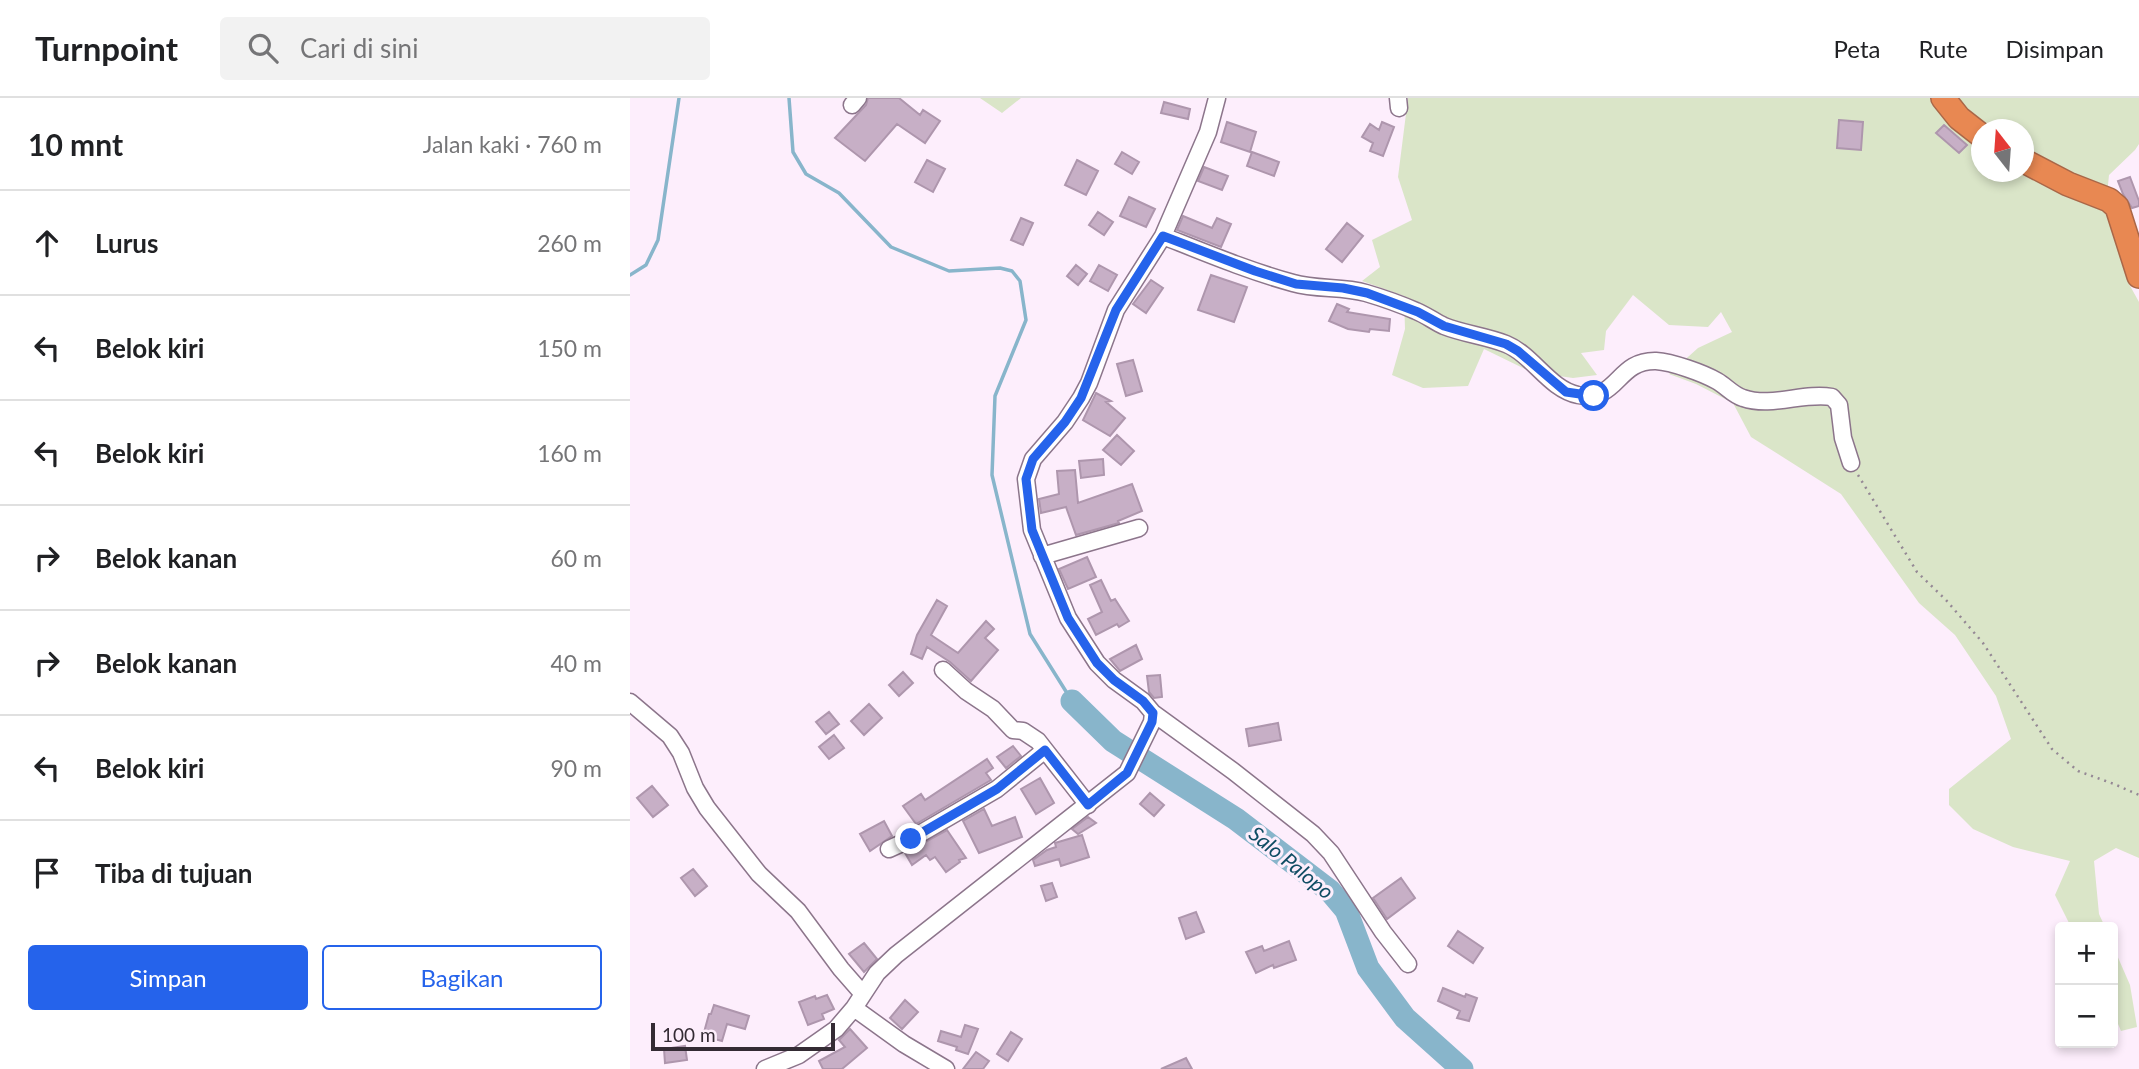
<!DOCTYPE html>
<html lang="id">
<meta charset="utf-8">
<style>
:root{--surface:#fff;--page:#f2f2f2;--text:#202124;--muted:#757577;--line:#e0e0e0;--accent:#2563eb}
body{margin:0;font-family:Lato,sans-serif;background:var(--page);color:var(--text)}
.controls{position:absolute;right:21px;bottom:21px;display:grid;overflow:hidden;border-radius:7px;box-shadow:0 4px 10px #0003}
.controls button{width:63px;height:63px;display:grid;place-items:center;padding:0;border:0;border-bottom:2px solid var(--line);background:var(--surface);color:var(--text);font:35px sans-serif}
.compass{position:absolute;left:1341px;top:21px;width:63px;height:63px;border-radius:50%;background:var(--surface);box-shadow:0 4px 10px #0003;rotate:343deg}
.scale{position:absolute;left:21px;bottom:18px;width:184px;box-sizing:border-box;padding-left:7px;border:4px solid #342b34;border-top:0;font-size:19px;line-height:24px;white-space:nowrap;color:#342b34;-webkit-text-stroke:5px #fdeefc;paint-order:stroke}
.stop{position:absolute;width:21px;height:21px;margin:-16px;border:5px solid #2563eb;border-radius:50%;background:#fff}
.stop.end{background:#2563eb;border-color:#fff;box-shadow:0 2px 7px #0008}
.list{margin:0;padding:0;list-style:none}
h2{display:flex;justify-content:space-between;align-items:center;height:91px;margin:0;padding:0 28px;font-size:30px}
h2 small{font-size:23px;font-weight:400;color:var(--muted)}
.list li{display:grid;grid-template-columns:46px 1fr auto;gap:21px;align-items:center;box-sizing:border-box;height:105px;padding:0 28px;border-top:2px solid var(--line)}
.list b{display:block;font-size:26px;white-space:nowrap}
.list em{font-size:23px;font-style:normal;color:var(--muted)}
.actions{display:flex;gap:14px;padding:21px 28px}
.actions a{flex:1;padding:16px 0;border:2px solid var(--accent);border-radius:7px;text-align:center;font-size:24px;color:var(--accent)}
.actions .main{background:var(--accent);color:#fff}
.icon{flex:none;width:38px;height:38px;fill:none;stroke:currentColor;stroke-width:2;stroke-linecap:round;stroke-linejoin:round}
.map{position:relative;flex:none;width:1509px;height:971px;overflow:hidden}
header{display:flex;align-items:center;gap:42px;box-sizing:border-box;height:98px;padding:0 35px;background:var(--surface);border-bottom:2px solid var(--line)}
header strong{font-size:33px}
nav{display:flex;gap:38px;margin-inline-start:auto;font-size:24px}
.search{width:490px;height:63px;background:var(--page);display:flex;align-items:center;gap:18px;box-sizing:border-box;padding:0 24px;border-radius:7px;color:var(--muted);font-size:26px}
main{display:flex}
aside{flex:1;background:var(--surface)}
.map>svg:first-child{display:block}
</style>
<header>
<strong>Turnpoint</strong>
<div class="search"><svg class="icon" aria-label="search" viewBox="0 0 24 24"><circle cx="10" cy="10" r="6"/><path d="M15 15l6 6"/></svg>Cari di sini</div>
<nav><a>Peta</a><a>Rute</a><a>Disimpan</a></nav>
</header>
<main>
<aside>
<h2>10 mnt<small>Jalan kaki · 760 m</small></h2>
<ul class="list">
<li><svg class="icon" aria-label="ahead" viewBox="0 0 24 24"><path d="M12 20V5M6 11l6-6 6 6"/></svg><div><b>Lurus</b></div><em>260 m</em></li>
<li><svg class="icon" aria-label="left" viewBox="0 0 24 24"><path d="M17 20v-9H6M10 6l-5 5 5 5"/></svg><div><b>Belok kiri</b></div><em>150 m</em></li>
<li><svg class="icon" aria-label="left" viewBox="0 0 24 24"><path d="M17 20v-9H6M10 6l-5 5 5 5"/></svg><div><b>Belok kiri</b></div><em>160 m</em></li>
<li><svg class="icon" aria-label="right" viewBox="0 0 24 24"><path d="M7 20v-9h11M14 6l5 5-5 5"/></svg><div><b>Belok kanan</b></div><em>60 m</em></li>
<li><svg class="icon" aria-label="right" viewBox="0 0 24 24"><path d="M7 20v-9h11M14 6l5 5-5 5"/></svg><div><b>Belok kanan</b></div><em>40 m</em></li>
<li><svg class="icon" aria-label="left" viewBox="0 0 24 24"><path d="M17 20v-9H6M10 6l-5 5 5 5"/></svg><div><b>Belok kiri</b></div><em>90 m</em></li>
<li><svg class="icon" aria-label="arrive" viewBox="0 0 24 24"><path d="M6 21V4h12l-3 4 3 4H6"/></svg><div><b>Tiba di tujuan</b></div></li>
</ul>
<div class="actions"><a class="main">Simpan</a><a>Bagikan</a></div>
</aside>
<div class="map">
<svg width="1509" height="971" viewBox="0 0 1509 971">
<rect width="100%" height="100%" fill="#fdeefc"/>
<!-- green -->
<path fill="#dae5c8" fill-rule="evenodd" d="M350,0H391L372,15Z
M778,0H1509V46L1505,52L1479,77L1476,107L1496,152L1499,186L1509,204V760L1486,750L1464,763L1469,816L1475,829H1441L1425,797L1440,763L1383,749L1343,731L1319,707V691L1381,641L1366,598L1325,537L1289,505L1211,396L1121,339L1103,305L1066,286L1039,276L1068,250L1102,234L1091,214L1078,229L1039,227L1003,197L976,233L974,252L951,255L967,277L943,280L901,274L854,251L838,288L793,290L762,277L775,231L774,198L732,183L750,169L742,142L782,122L768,79ZM1352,32H1394V74H1352Z
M1483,848L1500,887L1507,929L1491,933L1483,914Z"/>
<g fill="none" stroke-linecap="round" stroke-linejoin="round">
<!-- stream -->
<path stroke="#88b5cb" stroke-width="3.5" d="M159,0L163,54L176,76L209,95L261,149L319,173L370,170L382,173L390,183L396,222L365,298L362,377L400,536L442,603
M0,177L16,167L28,142L49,0"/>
<!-- river -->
<path stroke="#88b5cb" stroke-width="23" d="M442,603L483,643L606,721L700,793L716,812L738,870L775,920L832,971"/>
</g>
<!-- building -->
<path fill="#c7afc6" stroke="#ae96ad" stroke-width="2" d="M238,0H269L290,17L293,12L310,23L295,45L267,26L235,63L205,40L236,7Z
M534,4L560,11L558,21L531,15Z
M1209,22L1233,24L1231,52L1207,50Z
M597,24L626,34L620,54L591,44Z
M752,24L764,29L753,58L740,53L743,45L732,39L740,26L749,32Z
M1314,27L1337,47L1329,55L1306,35Z
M492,54L509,64L502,76L485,66Z
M622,54L649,64L644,78L617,68Z
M297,62L315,71L303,94L285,84Z
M447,62L468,73L456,97L435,87Z
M574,69L598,78L592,92L568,83Z
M1500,79L1509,103V108L1502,110L1493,96L1488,83Z
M499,99L525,111L516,129L490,118Z
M468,114L483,124L474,137L459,127Z
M553,118L582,130L587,120L601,126L591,149L547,132Z
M391,120L403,125L393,147L381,142Z
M717,125L733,138L712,164L696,151Z
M446,167L457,176L448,187L437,178Z
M469,167L487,177L478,193L460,183Z
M581,177L617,189L604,224L568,212Z
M521,182L533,190L516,215L503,206Z
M707,206L719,211L717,214L760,221L759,233L740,231L739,234L718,231L699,223Z
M503,262L512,293L496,298L487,266Z
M466,295L481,303L476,304L495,320L480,338L453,322Z
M487,337L504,353L491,367L473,352Z
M473,361L474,377L451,380L449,363Z
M445,372L448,405L502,386L512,413L488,423L489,425L446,437L436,409L411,415L409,401L429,396L427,373Z
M457,459L466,479L438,491L429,471Z
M471,482L481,503L485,501L499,523L489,529L487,526L466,537L458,521L472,514L460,487Z
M307,502L317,508L301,537L328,555L356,523L364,531L355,540L368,552L341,583L320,564L297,549L292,561L281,556L287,537Z
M506,547L512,561L490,573L480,561Z
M273,574L283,585L269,598L259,587Z
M530,577L532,599L524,600L519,594L517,578Z
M239,606L252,620L234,637L221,623Z
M199,614L209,626L196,636L186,624Z
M648,625L651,642L619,648L616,631Z
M204,637L214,650L199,661L189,649Z
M383,648L391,658L376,670L367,659Z
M357,661L363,670L356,675L361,682L286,726L273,708L291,696L295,702Z
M410,680L424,705L406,716L391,691Z
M22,688L38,707L23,719L7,700Z
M520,695L534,707L524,718L510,706Z
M354,711L362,728L385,719L392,739L349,755L333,723Z
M458,719L466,725L448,736L442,731Z
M254,723L262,738L240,753L230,736Z
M317,732L336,760L329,762L330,764L316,774L305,759L300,762L296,757L282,767L275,755Z
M452,737L459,759L431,768L429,761L405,768L403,762L417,752L426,749L425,745Z
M63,771L77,788L65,798L51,780Z
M771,780L785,800L757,821L743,800Z
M422,785L427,799L416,803L411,788Z
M566,814L574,834L556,841L549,820Z
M828,833L853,850L843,865L818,848Z
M659,843L666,862L644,870L643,867L626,875L616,854L632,848L634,853Z
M234,845L247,861L234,874L219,856Z
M813,890L835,899L836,896L847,900L839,923L827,920L830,913L808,903Z
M197,897L204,911L192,916L194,921L178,927L169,904L185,898L186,901Z
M275,902L288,914L272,931L260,920Z
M84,907L119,918L115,931L97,926L92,943L73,938L79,916H81Z
M335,927L348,931L338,956L326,952L327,949L308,943L311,933L331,939Z
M220,931L237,950L212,971H193L189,963L215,949L209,942Z
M381,934L392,941L378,963L367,956Z
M55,948L57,962L35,965L34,951Z
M346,954L359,963L353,971H333Z
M556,960L562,971H531Z"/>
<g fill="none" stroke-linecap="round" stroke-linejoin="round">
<defs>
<path id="minor" d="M768,0L769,10
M222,7L228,0
M533,138C576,155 619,173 663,185C687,192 712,188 736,195C753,200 770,206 786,213C796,217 805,224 814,228C834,236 856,238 876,246C903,257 919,291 948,297C989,304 986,262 1026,263C1042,264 1073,275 1087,283C1096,288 1103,297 1113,300C1142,310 1173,294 1202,299L1209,307L1213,340L1221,365
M412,458L509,430
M313,572L336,593L363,611L383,632L393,633L408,643L458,707
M0,604L40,638L51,655L65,690L77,710L129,776L168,813L211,871L232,895
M523,615L603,673L683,736L701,755L753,834L778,866
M259,751L281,741L367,691L415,652
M224,910L274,946L316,971
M135,971L169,957L206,931L224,910L247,875L266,857L497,675L522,624L523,615L513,603L484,582L467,565L438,520L402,432L396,381L403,361L435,324L451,300L459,285L486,212L533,138L578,34L587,0"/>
<path id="highway" d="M1313,0L1329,20L1352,38
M1394,63L1438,86L1479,102L1487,109L1509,178"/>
</defs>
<!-- minor casing -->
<use href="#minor" stroke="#8c758b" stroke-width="19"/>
<!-- highway casing -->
<use href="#highway" stroke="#a96748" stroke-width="26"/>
<!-- path -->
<path stroke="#948894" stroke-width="2.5" stroke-dasharray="2 5" stroke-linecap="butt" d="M1228,377L1287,474L1316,502L1353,545L1422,651L1448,673L1484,686L1509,697"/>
<!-- minor -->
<use href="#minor" stroke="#fff" stroke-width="16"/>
<!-- highway -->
<use href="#highway" stroke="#e88852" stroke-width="23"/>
</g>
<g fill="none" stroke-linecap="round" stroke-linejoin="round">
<!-- route -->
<path stroke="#2563eb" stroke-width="9" d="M281,741L367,691L415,652L458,707L497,675L522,624L523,615L513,603L484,582L467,565L438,520L402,432L396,381L403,361L435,324L451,300L486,212L533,138L625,173L666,186L713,190L737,195L788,214L814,228L876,246L888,253L936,294L964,298"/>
</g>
<g text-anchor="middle" stroke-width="6" stroke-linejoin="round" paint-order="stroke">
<!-- water labels -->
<g font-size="21" font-style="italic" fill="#104d64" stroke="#fdeefc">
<text transform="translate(661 765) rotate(39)" y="7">Salo Palopo</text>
</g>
</g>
</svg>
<div class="controls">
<button>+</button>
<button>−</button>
</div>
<svg class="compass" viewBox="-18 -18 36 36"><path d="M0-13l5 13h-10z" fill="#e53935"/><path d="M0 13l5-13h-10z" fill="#757577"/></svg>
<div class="scale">100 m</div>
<div class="stop" style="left:964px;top:298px"></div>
<div class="stop end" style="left:281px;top:741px"></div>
</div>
</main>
